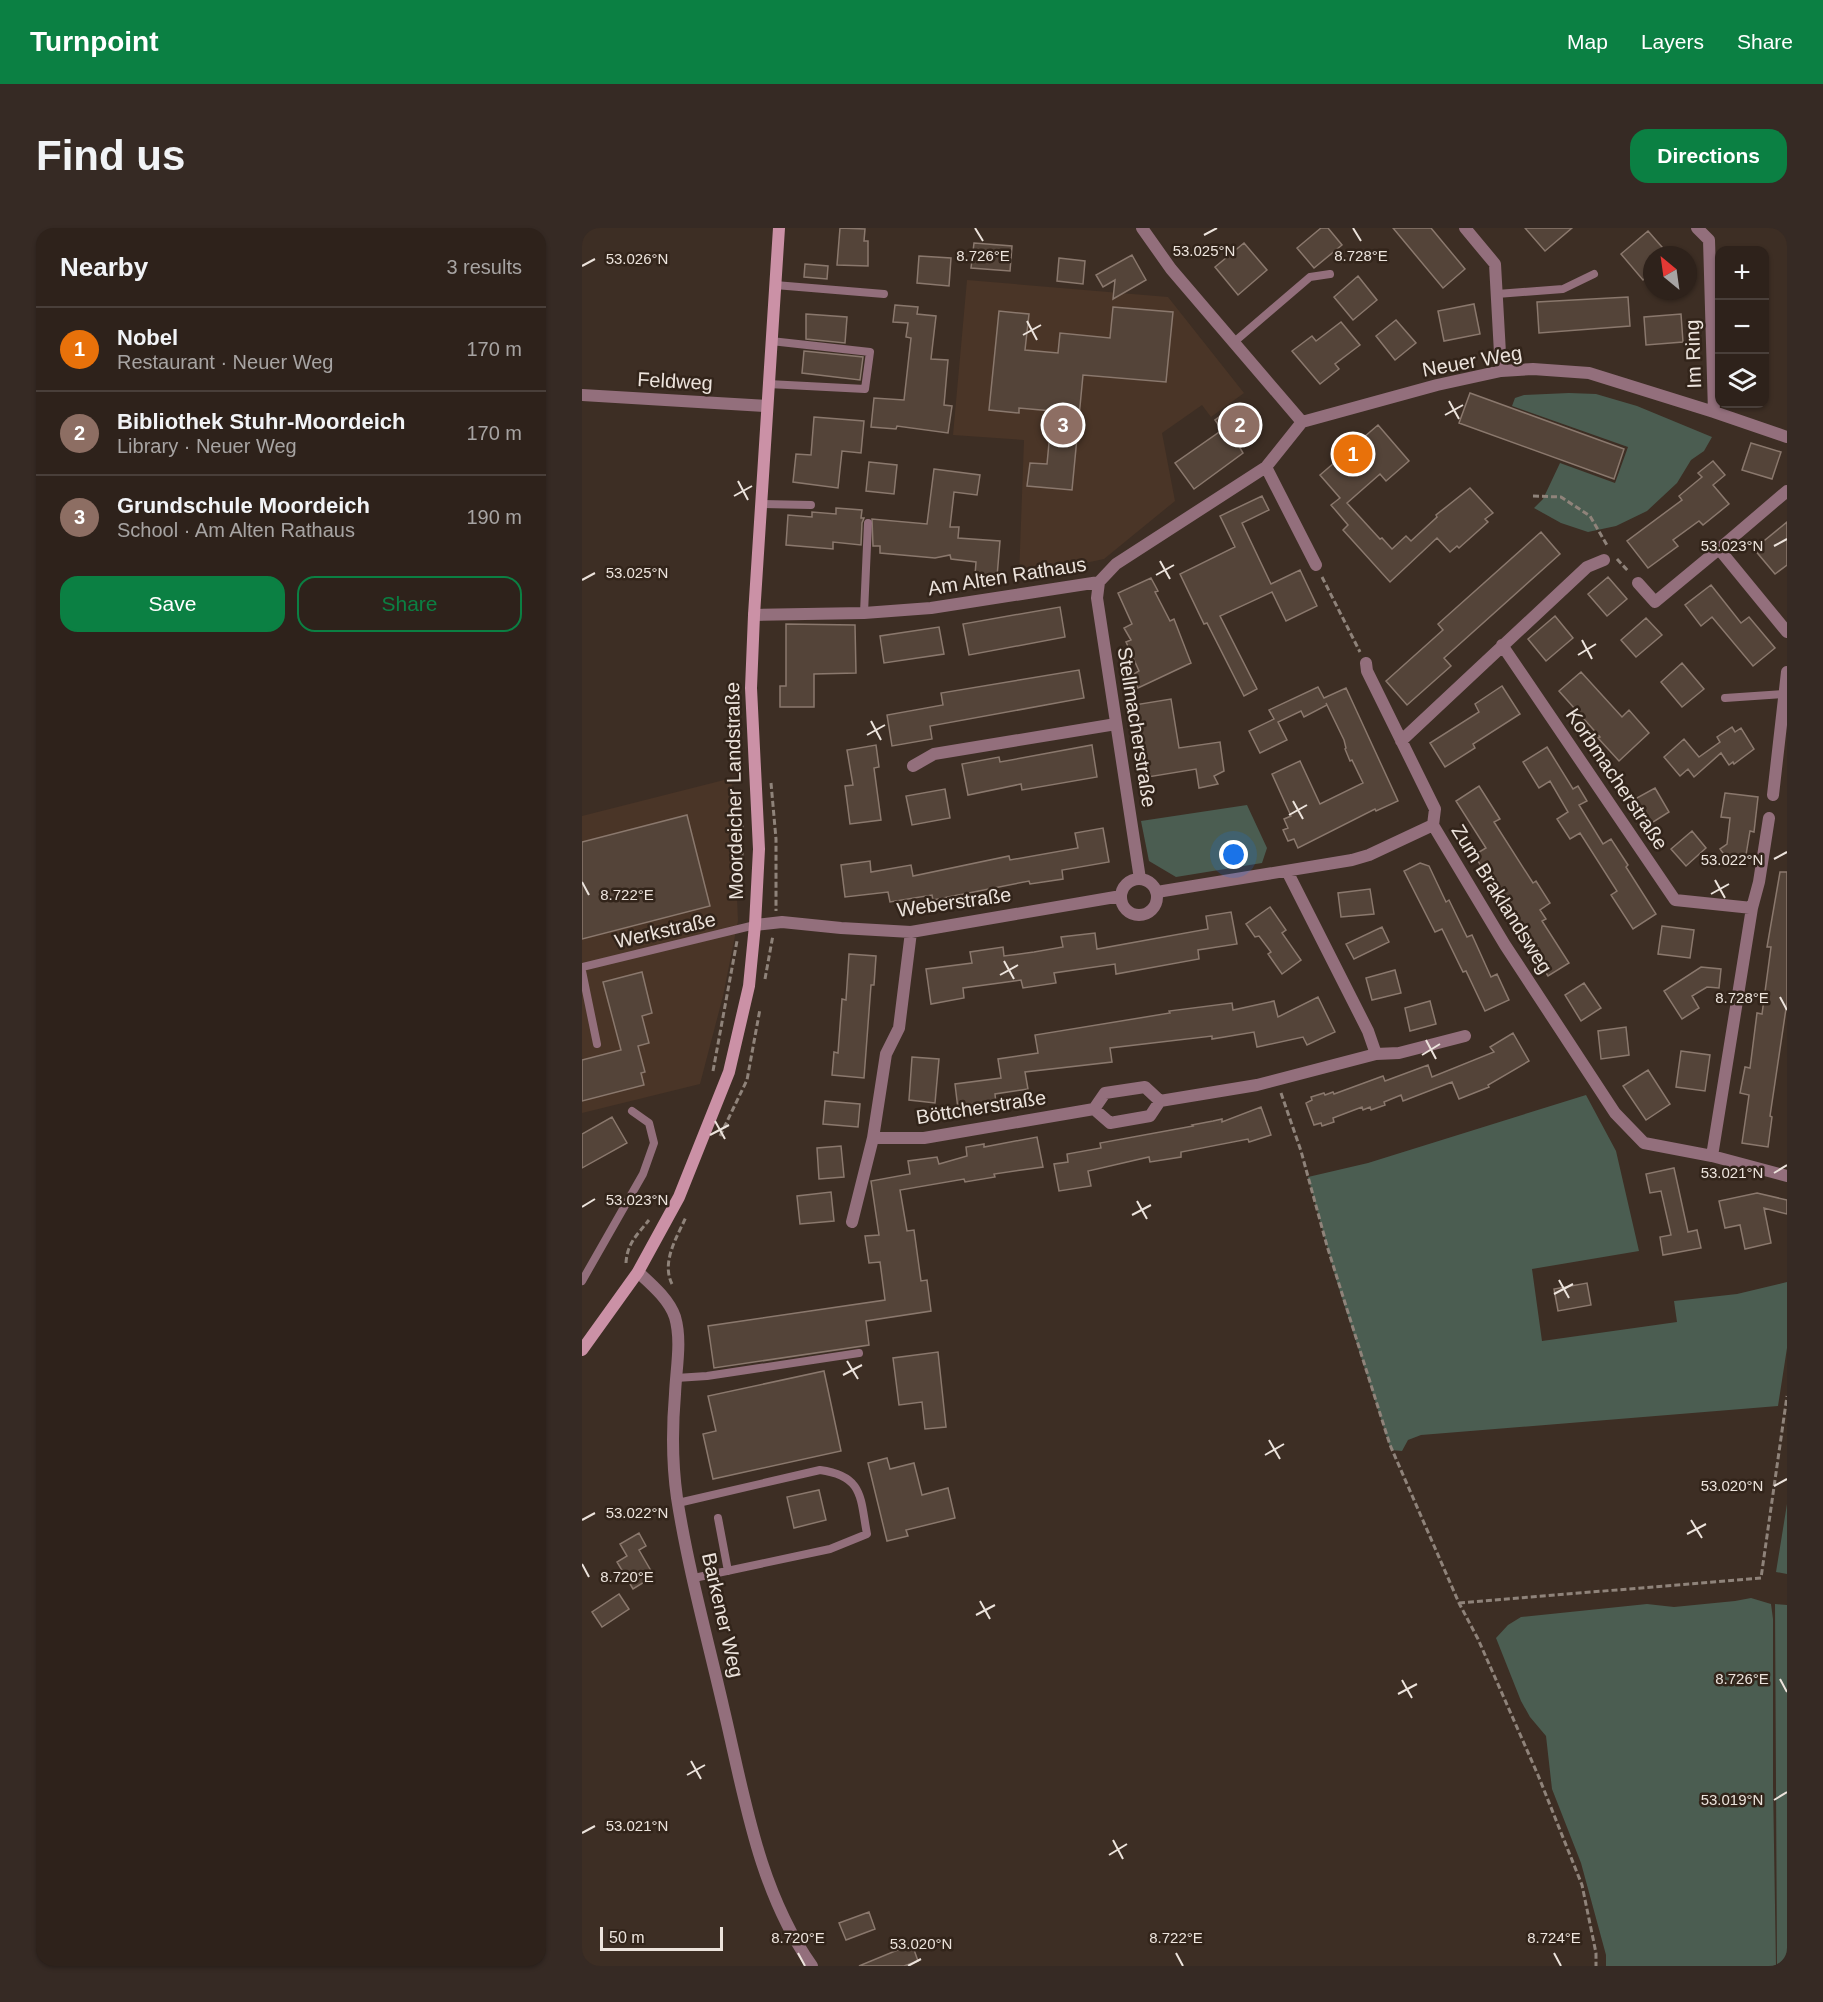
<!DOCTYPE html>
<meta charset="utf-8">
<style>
:root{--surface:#2e221b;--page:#362a24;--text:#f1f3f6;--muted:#a7a4a3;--line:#493f3a;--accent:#0b8043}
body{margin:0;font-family:Arial,sans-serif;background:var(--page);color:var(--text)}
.controls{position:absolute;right:18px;top:18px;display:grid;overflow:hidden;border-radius:12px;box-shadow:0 2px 4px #0004}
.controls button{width:54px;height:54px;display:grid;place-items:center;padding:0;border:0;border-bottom:2px solid var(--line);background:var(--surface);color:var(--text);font:30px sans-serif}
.compass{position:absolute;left:1061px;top:18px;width:54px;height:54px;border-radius:50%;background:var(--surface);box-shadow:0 2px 4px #0004;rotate:331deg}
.scale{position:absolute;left:18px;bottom:15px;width:123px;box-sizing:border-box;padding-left:6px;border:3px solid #ece3dc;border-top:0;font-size:16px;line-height:21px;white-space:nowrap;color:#ece3dc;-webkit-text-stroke:4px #32241a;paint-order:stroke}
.you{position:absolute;left:652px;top:627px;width:21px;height:21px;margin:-15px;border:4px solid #fff;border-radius:50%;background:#1a73e8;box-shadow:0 0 0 9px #1a73e833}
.badge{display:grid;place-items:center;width:39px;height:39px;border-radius:50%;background:var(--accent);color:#fff;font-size:20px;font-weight:700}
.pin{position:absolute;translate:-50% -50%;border:3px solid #fff;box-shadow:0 2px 6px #0006}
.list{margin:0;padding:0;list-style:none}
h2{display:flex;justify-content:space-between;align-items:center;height:78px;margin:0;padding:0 24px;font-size:26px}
h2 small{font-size:20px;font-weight:400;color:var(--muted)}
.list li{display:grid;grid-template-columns:39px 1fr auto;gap:18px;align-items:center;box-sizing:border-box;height:84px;padding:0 24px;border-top:2px solid var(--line)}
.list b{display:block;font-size:22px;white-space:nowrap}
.list p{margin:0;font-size:20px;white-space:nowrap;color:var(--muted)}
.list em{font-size:20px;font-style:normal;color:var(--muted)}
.actions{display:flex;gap:12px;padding:18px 24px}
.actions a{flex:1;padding:14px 0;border:2px solid var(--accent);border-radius:18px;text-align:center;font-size:21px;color:var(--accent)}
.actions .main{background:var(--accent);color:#fff}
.icon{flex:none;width:33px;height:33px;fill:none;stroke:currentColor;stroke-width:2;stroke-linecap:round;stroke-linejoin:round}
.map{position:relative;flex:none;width:1205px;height:1738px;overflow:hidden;border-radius:18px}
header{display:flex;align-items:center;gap:36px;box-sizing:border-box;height:84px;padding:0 30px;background:var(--accent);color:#fff}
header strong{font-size:28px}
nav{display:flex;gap:33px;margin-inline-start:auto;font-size:21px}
.intro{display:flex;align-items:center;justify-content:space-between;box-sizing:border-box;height:144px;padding:0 36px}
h1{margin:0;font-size:42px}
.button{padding:15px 27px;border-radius:18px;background:var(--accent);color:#fff;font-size:21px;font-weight:700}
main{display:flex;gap:36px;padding:0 36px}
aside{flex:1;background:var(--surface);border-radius:18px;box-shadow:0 2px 4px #0004}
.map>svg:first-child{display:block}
</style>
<header>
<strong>Turnpoint</strong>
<nav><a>Map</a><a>Layers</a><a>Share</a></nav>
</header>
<div class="intro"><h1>Find us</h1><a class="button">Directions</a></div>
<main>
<aside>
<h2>Nearby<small>3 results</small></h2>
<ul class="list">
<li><span class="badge" style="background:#e8710a">1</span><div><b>Nobel</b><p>Restaurant · Neuer Weg</p></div><em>170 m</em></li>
<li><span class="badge" style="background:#8d6e63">2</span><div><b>Bibliothek Stuhr-Moordeich</b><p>Library · Neuer Weg</p></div><em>170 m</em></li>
<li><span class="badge" style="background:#8d6e63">3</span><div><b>Grundschule Moordeich</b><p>School · Am Alten Rathaus</p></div><em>190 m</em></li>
</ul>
<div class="actions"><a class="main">Save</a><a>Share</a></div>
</aside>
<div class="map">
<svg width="1205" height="1738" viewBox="0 0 1205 1738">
<rect width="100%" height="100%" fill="#3d2e24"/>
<!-- built -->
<path fill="#4a3527" d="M385,52L586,69L662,165L629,189L620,177L580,205L593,273L522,331L437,349L442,212L371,207Z
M150,550L156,693L141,768L118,856L0,885V588Z"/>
<!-- green -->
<path fill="#4b5d51" d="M987,165L1014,166L1055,178L1130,209L1122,223L1109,232L1095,255L1065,283L1034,298L1006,304L979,295L952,280L961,271L978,235L1033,255L1046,219L930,178L933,170L942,167Z
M665,577L685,620L680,635L594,649L567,633L559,593Z
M1004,867L1034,923L1057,1023L950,1041L960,1113L1095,1094L1092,1073L1155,1066L1205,1054V1120L1196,1178L839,1207L826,1212L820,1223L809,1222L755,1054L726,949L786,935Z
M1205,1276V1346L1194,1344Z
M1169,1370L1189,1376L1191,1391V1557L1194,1738H1024V1727L999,1635L970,1561L964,1508L948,1489L939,1473L914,1410L926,1397L939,1389L1065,1376L1092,1379L1153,1373Z
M1193,1376L1205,1377V1738H1195Z"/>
<!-- building -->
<path fill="#544439" stroke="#8a786d" stroke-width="1.5" d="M258,0L283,1L282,13H286V38L255,37Z
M739,0H746L760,17L732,40L715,20Z
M811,0H849L883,41L861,60Z
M943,0H990L963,23Z
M1066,3L1087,27H1070V44L1061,52L1039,26Z
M392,15L430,18L428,43L389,40Z
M662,15L685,42L656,67L633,39Z
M550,27L564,52L531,71L533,52L521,59L514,47Z
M337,28L369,30L367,58L335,55Z
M477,30L503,33L501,56L475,53Z
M223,36L246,38L245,51L222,49Z
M776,48L795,72L771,92L752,69Z
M1046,69L1048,98L957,105L955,74Z
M892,76L898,106L862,113L856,83Z
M313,77L336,79L335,86L354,88L349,131L366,132L362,177L370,178L366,205L315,198L314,201L289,199L292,170L322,172L329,110L324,109L326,95L311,94Z
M531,79L591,84L584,154L501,147L490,262L445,258L448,235L465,236L470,183L437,180V185L407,182L417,83L447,86L443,122L476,125L478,105L528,110Z
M224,86L265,89L263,115L224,111Z
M1099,86L1101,114L1064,117L1062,89Z
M814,92L834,115L813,132L794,108Z
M759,94L778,117L753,136L757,141L738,156L710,123L730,108L734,113Z
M222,123L281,129L278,152L220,145Z
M888,165L1042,221L1032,251L877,195Z
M655,176L677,207L658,220L661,225L612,261L593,235L640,202L633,192Z
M232,189L282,193L279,225L260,223L256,260L211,254L214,226L229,227Z
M796,197L827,233L804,253L798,246L765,275L798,311L800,310L810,321L824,308L829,313L855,289L854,287L888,260L911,285L903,291L906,294L877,320L875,318L868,324L855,310L808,354L761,302L766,297L749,277L758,270L738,247Z
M1169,215L1199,224L1190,251L1160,242Z
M1131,233L1143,247L1131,257L1147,276L1121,297L1117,293L1091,312L1096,318L1066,340L1045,313L1100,272L1097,268L1120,249L1116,245Z
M287,234L315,237L312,266L284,263Z
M352,241L398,247L395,267L372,264L368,299H377L376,310L418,313L415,349L393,347L394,334L369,331L368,327L353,330L298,325V318H291L290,291L345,296Z
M680,268L687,282L660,295L689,356L718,342L735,378L704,393L690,364L638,388L675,461L662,468L625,395L622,396L598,346L653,319L638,288Z
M254,280L280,282L279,290H282L280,295L279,317L251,314V321L204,317L206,287L230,289V284L254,286Z
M1205,294V337L1193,346L1172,321Z
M959,304L978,326L862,430L869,438L825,477L804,453L861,402L856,396Z
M1026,349L1045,371L1025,388L1006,366Z
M569,350L576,363L573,364L588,393L592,391L609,435L556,460L550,447L557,443L544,414L549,412L542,400L550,396L536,365Z
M1129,357L1159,395L1167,389L1193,420L1171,438L1130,389L1119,398L1103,377Z
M478,379L483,409L387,427L381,396Z
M973,388L991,410L964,433L946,411Z
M1064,390L1080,407L1054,429L1039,412Z
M204,396L273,397L274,445L232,446V479H198V458H204Z
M357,399L362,426L302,435L298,408Z
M1100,435L1122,461L1100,479L1079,454Z
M497,442L502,470L348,498L350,511L310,518L305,487L361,477L359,465Z
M999,444L1040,489L1047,482L1067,505L1037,533L1016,510L1018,509L977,463Z
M920,458L938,486L891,516L893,520L863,539L848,515L897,484L893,476Z
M736,459L742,470L764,460L816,573L794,583L793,581L716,620L712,611L706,613L701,602L706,600L702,591L709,588L690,546L718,533L738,576L781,555L770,532L768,533L763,521L764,520L762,512L744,475L745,477L722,489L719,483L696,494L705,512L678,525L667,503L692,491L687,482Z
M589,471L597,520L638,514L642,543L632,548L636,556L617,560L614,541L566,549L560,509H557L552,477Z
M1150,499L1153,504L1159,500L1172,521L1152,536L1151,534L1147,537L1139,525L1112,549L1106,541L1098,548L1082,529L1102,511L1117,529L1138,514L1135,509Z
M294,517L297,539L292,540L299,592L268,596L263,558L271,557L265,522Z
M510,517L515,549L440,562L439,556L386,567L380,536L417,529L418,534Z
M965,519L991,561L996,558L1005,573L997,577L1021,616L1029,611L1046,637L1044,639L1074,686L1051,701L1029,667L1035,663L998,605L988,611L975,591L986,584L968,553L957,560L941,534Z
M897,558L918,591L912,594L951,655L954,653L968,675L958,682L964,691L960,693L987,735L966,748L950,723L953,721L892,627L904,620L874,573Z
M1073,560L1087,584L1068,596L1053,571Z
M363,561L368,590L330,597L324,568Z
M1143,565L1176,569L1172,604L1168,603L1163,633L1156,632L1149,636L1138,621L1145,616L1148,590L1139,589Z
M105,587L128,678L0,711V614Z
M521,600L527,634L480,642L481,651L448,656L447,653L351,672L350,667L308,674L306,664L263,669L259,637L288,633L289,644L329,637L331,648L427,628L428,632L496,620L493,605Z
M1110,603L1124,620L1104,638L1089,621Z
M838,635L847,638L864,674L867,672L885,709L890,707L909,749L915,746L927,772L903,783L884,743L881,744L860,701L853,704L822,643Z
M1198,644H1205V774L1188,888L1190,889L1186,919L1160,915L1167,867L1158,865L1163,839L1168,840L1175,785L1180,786L1189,719H1185Z
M788,661L792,686L759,689L756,665Z
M688,679L704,702L700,705L719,732L700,746L686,726L689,724L677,708L673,709L664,696Z
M649,684L655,716L616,722L617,731L534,746L533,736L472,745L474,755L441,760L439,752L381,760L382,770L349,776L344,741L390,735L388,724L421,719L422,728L452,724L481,719L479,709L513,705L515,721L626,701L624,688Z
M1080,698L1112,702L1108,730L1076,726Z
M800,699L807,714L772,731L764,716Z
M267,726L294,728L292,757H289L282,850L250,847L252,824L256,825L260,771L264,772Z
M1119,739L1139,741L1137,760L1125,759L1110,768L1117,780L1100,791L1082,763Z
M813,742L819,765L790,772L784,750Z
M60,744L70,785L60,788L67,815L56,818L63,844L59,845L62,857L0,873V832L39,822L21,754Z
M1002,755L1019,780L999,793L983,767Z
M736,769L753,804L725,817L721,809L675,819L672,804L630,811V808L528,820L530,834L443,844L446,861L413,866L414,876L376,881L373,856L419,850L416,831L456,825L453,807L588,785L587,783L650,775L651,782L692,773L696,789Z
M848,773L854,796L828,803L823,780Z
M1044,799L1047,827L1019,831L1016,803Z
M931,805L947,833L906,857L907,859L877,871L870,854L821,873L819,867L802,874L803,877L789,882L788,879L781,882L780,879L751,890L752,894L740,898L739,895L732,897L724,875L730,872L729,869L742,865L743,867L751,864L752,866L801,848L803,853L846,837L850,849L912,824L908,819Z
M1099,823L1128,827L1123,863L1094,859Z
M330,829L357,831L353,875L327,872Z
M1066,842L1088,876L1064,892L1041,858Z
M243,873L278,876L276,899L241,896Z
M679,879L689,907L667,914L666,911L599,924V929L568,934L567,929L506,943L509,958L477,963L472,936L486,934L485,926L519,920L518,915L611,898L610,897L631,893L640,891V894Z
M30,889L45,915L0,940V906Z
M455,909L461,939L412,946L413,949L383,954L382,951L318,962L325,1003L332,1002L339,1053L345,1052L349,1083L284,1093L287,1117L132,1140L126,1098L303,1072L298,1034L287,1035L283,1008L297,1007L289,953L328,946L326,933L355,929L357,936L385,928L384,919L402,916V919Z
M259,918L262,949L237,951L235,920Z
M1092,940L1106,1004L1115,1002L1119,1020L1081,1027L1078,1009L1089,1007L1079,963L1068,965L1064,946Z
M249,964L252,993L218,996L215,968Z
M1175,965L1205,972V986L1182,980L1189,1015L1163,1021L1158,997L1143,1000L1137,973Z
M1005,1055L1009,1077L976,1083L972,1061Z
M356,1124L364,1199L343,1201L340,1174L317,1177L311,1130Z
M242,1143L259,1223L131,1251L121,1206L134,1203L126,1168Z
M305,1230L308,1241L332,1235L340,1267L366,1260L373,1290L324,1302L326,1308L305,1313L286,1235Z
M237,1262L244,1292L212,1300L205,1269Z
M57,1305L64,1318L57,1322L72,1348L51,1361L35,1334L45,1328L38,1316Z
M37,1366L47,1381L20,1399L10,1384Z
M287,1684L293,1701L264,1712L257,1695Z
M330,1716L336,1733L322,1738H277Z"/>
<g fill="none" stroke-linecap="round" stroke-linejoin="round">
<!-- path -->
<path stroke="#8f837a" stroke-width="3" stroke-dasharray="6 3" stroke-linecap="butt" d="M1204,0L1205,3
M951,268L979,269L1008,288L1026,319
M1035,331L1047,344
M740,349L778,424
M189,555L194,611V683
M160,597V641
M183,751L191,707
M131,843L155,713
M699,865L719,923L745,1018L808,1217L877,1375L896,1411L956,1547L1000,1657L1014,1725V1738
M138,908L165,852L178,781
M44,1035C45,1015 56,1006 67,992
M90,1056C79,1034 95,1009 104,989
M877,1375L1179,1350L1205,1168"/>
<!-- service -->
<path stroke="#936f7c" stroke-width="8" d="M193,57L302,66
M915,66L981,61L1012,46
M651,115L728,49L748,46
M186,156L283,161L288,124L189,113
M178,276L229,277
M282,385L286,295
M1143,470L1202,466
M0,739L173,697
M0,743L15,816
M0,1053L61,946L72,915L67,895L50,883
M94,1150L125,1148L277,1125
M96,1275L238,1242C282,1248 278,1270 285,1306L248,1321L112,1350
M136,1290L146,1343"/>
<!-- minor -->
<path stroke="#936f7c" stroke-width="12" d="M560,0L589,41L720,194
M883,0L913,36L919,143
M1115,0L1127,12L1132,184
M0,167L184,178
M684,239L734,337
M1205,263L1137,321L1205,404
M517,354L515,370L558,651
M1056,355L1073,374L1137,321
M172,387L282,385L349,380L517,354L534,336L684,239L720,194L855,157L919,143L951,141L1007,145L1132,184L1205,209
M920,417L1093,672L1170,680
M784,435L785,443L853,581L851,597L923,717L1033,885L1062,915L1130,928L1205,948
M819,513L1005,339L1022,332
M331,538L352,526L534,496
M1191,567L1205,444
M705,643L786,803L794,826
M539 669a18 18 0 1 1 36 0a18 18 0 1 1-36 0Z
M575,664L770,632L787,627L851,597
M173,697L200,694L259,700L329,704L539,668
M512,881L528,895L568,888L578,873L675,857L794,826L817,825L883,808
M291,910H342L512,881L523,865L563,859L578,873
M1130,928L1170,680L1177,654L1187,590
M270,994L291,910L304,826L317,800L329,704
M56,1044C69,1056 87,1071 93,1089C100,1113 94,1141 93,1166C90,1201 90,1235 95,1270C106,1340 125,1409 141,1478C162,1566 176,1662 230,1738"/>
<!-- secondary -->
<path stroke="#cb91a6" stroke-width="12" d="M0,1122L56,1044L97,969L147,844L167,758L173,697L177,621L169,460L172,387L197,0"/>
</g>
<!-- ticks -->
<path fill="none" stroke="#ece3dc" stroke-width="2" d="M393,0L401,13M771,0L779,13M622,7L635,0M0,38L13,31M445,93L455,112M441,107L459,97M867,173L877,191M863,187L881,177M156,253L166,272M152,268L170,258M1192,318L1205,311M578,333L588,351M574,347L592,337M0,352L13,345M1000,412L1010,431M996,427L1014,416M289,493L299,512M285,507L303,497M711,573L721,591M707,587L725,577M1192,631L1205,624M1133,652L1143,670M0,654L7,667M1129,666L1147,656M422,733L432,751M418,747L436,737M1198,769L1205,782M844,812L854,831M840,827L858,816M133,893L143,911M128,907L147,897M1192,945L1205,937M555,973L565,991M0,979L13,971M550,987L569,977M977,1052L987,1070M972,1066L991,1056M265,1133L276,1151M261,1147L280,1137M687,1212L698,1231M683,1227L702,1216M1192,1258L1205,1251M0,1292L13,1285M1109,1292L1120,1310M1105,1306L1124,1296M0,1336L7,1349M398,1373L408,1391M394,1387L413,1377M1198,1451L1205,1464M820,1452L830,1470M816,1466L835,1456M109,1533L119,1551M105,1547L123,1537M1192,1572L1205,1564M0,1605L13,1598M531,1612L541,1631M527,1627L545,1616M216,1725L223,1738M594,1725L601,1738M972,1725L979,1738M326,1738L339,1731"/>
<g text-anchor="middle" stroke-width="5" stroke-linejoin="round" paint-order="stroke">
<!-- street labels -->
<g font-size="20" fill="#ece3dc" stroke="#32241a">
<text transform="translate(1111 126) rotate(-92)" y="7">Im Ring</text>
<text transform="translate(890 133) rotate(-10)" y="7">Neuer Weg</text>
<text transform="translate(93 153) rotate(3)" y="7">Feldweg</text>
<text transform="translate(425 348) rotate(-9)" y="7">Am Alten Rathaus</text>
<text transform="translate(555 499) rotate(81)" y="7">Stellmacherstraße</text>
<text transform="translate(1035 551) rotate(56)" y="7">Korbmacherstraße</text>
<text transform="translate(152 563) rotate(-91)" y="7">Moordeicher Landstraße</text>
<text transform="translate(920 671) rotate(58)" y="7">Zum Braklandsweg</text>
<text transform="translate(372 674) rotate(-8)" y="7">Weberstraße</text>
<text transform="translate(83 702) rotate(-13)" y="7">Werkstraße</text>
<text transform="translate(399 879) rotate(-9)" y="7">Böttcherstraße</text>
<text transform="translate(141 1387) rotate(77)" y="7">Barkener Weg</text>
</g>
</g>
<g font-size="15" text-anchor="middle" fill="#ece3dc" stroke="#32241a" stroke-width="5" stroke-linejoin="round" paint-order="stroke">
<text x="622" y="28">53.025°N</text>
<text x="401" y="33">8.726°E</text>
<text x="779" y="33">8.728°E</text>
<text x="55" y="36">53.026°N</text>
<text x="1150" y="323">53.023°N</text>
<text x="55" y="350">53.025°N</text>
<text x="1150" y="637">53.022°N</text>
<text x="45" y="672">8.722°E</text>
<text x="1160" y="775">8.728°E</text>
<text x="1150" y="950">53.021°N</text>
<text x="55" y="977">53.023°N</text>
<text x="1150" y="1263">53.020°N</text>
<text x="55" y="1290">53.022°N</text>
<text x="45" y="1354">8.720°E</text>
<text x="1160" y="1456">8.726°E</text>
<text x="1150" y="1577">53.019°N</text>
<text x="55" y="1603">53.021°N</text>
<text x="216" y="1715">8.720°E</text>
<text x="594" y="1715">8.722°E</text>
<text x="972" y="1715">8.724°E</text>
<text x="339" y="1721">53.020°N</text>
</g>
</svg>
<div class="controls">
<button>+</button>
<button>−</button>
<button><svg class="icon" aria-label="layers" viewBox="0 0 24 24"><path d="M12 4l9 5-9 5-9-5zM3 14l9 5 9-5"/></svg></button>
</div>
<svg class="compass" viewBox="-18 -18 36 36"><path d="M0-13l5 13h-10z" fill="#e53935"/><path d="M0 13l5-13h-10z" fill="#a7a4a3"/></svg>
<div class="scale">50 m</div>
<div class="you"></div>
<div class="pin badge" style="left:771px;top:226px;background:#e8710a">1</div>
<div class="pin badge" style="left:658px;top:197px;background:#8d6e63">2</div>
<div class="pin badge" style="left:481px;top:197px;background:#8d6e63">3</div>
</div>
</main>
